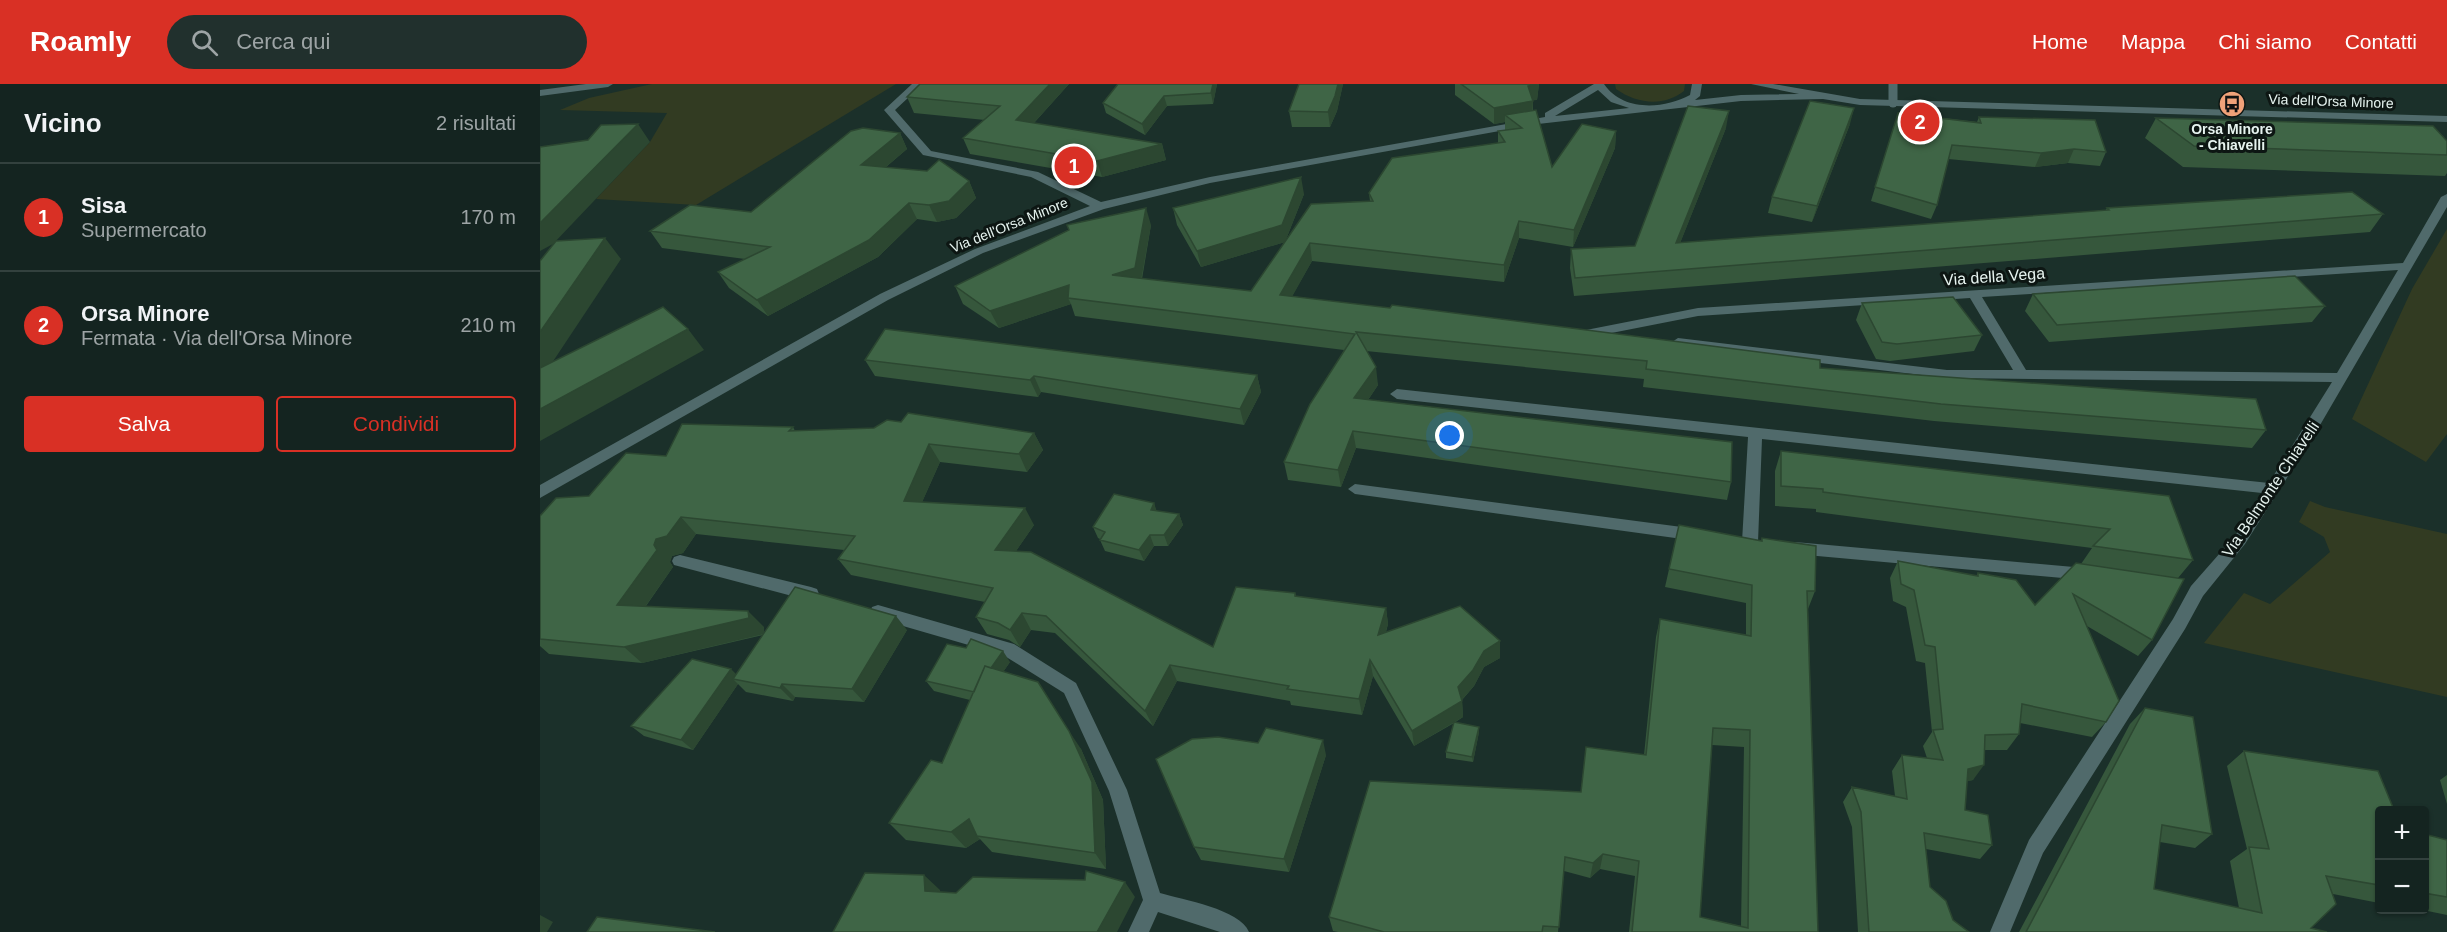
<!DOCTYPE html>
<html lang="it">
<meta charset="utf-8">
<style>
:root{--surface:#142420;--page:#21302d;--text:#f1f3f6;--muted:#9da4a5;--line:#33413e;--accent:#d93025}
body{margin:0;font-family:Arial,sans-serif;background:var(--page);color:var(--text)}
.controls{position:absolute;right:18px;bottom:18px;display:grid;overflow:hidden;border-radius:6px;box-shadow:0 2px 4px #0004}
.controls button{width:54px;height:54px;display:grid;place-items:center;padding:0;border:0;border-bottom:2px solid var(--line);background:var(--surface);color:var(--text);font:30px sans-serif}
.you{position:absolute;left:910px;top:352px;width:21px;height:21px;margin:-15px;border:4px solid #fff;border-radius:50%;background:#1a73e8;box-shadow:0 0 0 9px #1a73e833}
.badge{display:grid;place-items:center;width:39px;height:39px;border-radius:50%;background:var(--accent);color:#fff;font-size:20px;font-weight:700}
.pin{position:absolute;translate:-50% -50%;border:3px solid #fff;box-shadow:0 2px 6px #0006}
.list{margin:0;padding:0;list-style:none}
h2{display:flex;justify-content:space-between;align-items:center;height:78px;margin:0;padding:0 24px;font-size:26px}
h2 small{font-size:20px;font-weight:400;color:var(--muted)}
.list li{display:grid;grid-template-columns:39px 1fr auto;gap:18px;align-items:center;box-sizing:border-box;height:108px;padding:0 24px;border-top:2px solid var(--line)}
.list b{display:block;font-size:22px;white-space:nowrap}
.list p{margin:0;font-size:20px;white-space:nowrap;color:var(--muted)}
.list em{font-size:20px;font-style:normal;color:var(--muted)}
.actions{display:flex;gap:12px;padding:18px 24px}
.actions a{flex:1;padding:14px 0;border:2px solid var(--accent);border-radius:6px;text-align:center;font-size:21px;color:var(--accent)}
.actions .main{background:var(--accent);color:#fff}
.icon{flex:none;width:33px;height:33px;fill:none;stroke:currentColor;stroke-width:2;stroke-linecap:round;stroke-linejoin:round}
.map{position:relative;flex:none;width:1907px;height:848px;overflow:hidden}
header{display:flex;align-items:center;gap:36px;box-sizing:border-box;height:84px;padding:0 30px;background:var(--accent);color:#fff}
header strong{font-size:28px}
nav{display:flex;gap:33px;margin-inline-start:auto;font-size:21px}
.search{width:420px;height:54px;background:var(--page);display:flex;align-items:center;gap:15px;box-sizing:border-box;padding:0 21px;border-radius:33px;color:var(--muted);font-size:22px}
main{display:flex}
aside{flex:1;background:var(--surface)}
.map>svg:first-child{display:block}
</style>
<header>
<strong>Roamly</strong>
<div class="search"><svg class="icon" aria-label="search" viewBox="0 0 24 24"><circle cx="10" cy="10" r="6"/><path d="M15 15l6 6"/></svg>Cerca qui</div>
<nav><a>Home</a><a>Mappa</a><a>Chi siamo</a><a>Contatti</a></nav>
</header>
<main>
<aside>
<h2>Vicino<small>2 risultati</small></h2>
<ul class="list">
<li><span class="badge">1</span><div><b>Sisa</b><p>Supermercato</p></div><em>170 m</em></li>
<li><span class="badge">2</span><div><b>Orsa Minore</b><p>Fermata · Via dell'Orsa Minore</p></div><em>210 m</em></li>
</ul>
<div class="actions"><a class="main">Salva</a><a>Condividi</a></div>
</aside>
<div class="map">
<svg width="1907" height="848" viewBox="0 0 1907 848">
<rect width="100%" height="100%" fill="#1b302a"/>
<!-- green -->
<path fill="#323b22" d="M112,0H356L156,121L56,115L110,58L127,29L20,26L49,14Z
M1075,0H1145L1144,7C1124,23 1097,20 1076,5Z
M1907,145V350L1886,378L1812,335L1872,205Z
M1770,417L1785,423L1907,450V613L1664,559L1704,509L1730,520L1790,468L1784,453L1759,438Z"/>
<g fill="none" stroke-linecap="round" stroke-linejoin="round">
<!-- service -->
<path stroke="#506a6b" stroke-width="9" d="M1353,0V19"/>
<!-- minor -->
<path fill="#506a6b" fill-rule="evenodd" d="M46,0H73L68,3L0,12V6Z
M372,0H383L355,26L391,67L498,88L561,118L670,93L1005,33V29L1054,0H1064C1083,28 1124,25 1150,11L1152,0H1162L1160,12L1155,16L1201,11L1259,10L1211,0H1233L1320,15L1907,32V38L1320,21L1283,15L1201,17L998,40L670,99L564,125L443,169L348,216L0,414V401L340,210L435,165L550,122L491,93L383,71L344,26ZM1058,6L1071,18L1089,24L1015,32Z
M1907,110V123L1776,348L1705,460L1663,512L1645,545L1503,769L1470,848H1450L1489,756L1633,535L1651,502L1695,452L1722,409L1222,355L1218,458L1215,462H1205L1202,458L1208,353L857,315L850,310L857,305L1729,399L1792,298L1407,294L1138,262L1132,258L1138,254L1407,286H1473L1430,214L1158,232L1046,254L1040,250L1046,246L1158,224L1863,179L1901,113ZM1858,186L1797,289L1486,286L1442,213Z
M815,400L1157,445L1162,447L1165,451L1162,455L1157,457L815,410L808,405Z
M1255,458L1545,484L1551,486L1553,490L1551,494L1545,496L1255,470L1250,468L1247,464L1250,460Z
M140,471L271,503L277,505L279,510L277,515L271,517L134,481L132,477L134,473Z
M338,521L474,560L536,599L587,706L620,809C643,816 700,825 709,848H680L618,828L609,848H588L603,816L569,707L524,609L463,571L332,533L330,528L332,523Z"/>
</g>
<!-- wall -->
<path fill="#36573c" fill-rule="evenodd" d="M529,0L494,39L622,60L626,76L562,93L430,70L423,54L445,36L374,29L367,13Z
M578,0H677L673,20L627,22L605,51L566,29L563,19Z
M759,0H803L797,27L790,43H752L749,27Z
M915,0H999L997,16H993V26L1012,83L1076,47L1075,64L1033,163L979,154L964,198L772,177L752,212L1280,284L1726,346L1712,364L1394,337L1103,303L1104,295L826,267L838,301L828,316L1191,398L1187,416L816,364L801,403L748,396L744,378L804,266L535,232L531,220L459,244L423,220L415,202L611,141L602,195L711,207L771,120L830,117L829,109L958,59V47L965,46V38L954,40L915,11Z
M1358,29L1437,38L1439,33L1566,68L1560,82L1528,79L1495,83L1408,75L1397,121L1391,135L1331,117Z
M1616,34L1907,57V89L1905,92L1643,83L1605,54Z
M1310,40L1272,138L1228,129L1232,113Z
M1186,44L1140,159L1565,127L1567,124L1843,130L1830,148L1034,212L1030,184L1031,165L1095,162Z
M360,49L367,65L346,83L429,97L436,114L416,134L397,138L377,135L338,173L228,232L189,204L178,188L205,175L122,164L110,147L211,128Z
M764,110L745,158L661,183L637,141L633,124Z
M1493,210L1785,222L1772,238L1509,258L1485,227Z
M1322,219L1442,251L1434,267L1350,277L1336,275L1316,236Z
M325,276L717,291L721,308L704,341L501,308L498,313L335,292Z
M361,338L494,349L503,366L487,388L400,378L382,418L494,441L476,467L673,563L755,509L756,512L846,524L848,540L846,548L960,574L944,583L934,602L922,616L923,633L914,639L939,648L933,678L906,674V668L914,639L874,662L833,592L822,631L751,621L750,617L637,597L613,642L515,549L491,546L480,563L469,556L447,550L436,533L445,518L311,491L298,475L304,466L156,450L143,469L132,472L130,478L133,483L106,522L224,543V548L367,546L324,618L255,613L253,617L206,608L198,600L153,666L104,652L91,642L196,590L223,551L102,579L9,570L0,562V432L49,412L126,372L253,343L255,347L334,344Z
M1241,367L1629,412L1653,476L1638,494L1612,556L1598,572L1547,542L1566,638L1552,653L1480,639L1479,650L1467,666H1445L1433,696L1427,697L1425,726L1452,761L1440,775L1386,765L1390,803L1413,836L1429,848H1318L1312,743L1303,718L1312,703L1355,712L1352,687L1362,671L1387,674L1383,662L1392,648L1385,579L1376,577L1366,523L1353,517L1350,494L1358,477L1436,492L1438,489L1495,521L1541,480L1552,464L1276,428V425L1235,422V387Z
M614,419L616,427L639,430L643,441L628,462H614L604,477L565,467L560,456V455L558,454L553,443Z
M1139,441L1221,457L1222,454L1275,507L1268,525L1278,848H1089L1095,792L1060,785L1050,794L1024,787L1018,848H798L793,847L789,833L1041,708L1046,663L1104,671L1116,553L1120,535L1206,551V519L1125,503ZM1172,661L1204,663L1201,842L1160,833Z
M470,578L463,588L541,665L563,716L566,785L452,768L440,755L426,764L366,756L349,739L402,679L430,616L394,607L386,597Z
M1605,624L1672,750L1655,764L1620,758L1614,805L1699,824L1690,777L1707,765L1687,682L1704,667L1839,726V819L1793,810L1771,844L1787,848H1479L1590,640Z
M786,671L749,788L661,776L654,763Z
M1907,691V720L1900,696Z
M1884,750L1907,756V831L1878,825H1884Z"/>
<!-- shaded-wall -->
<path fill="#2c4731" d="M510,0H529L482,52L476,36Z
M673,0H677L673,20L671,9Z
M798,0H803L797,27L790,43L788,28Z
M999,0L997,16L988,17V2Z
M624,12L627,22L605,51L602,40Z
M993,17L992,33L965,31V38L954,40V24Z
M1314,24L1310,40L1272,138L1277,122Z
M1189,27L1186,44L1133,177L1136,159Z
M98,40L110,58L13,160L0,167V139Z
M1076,47L1075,64L1033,163L1034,146Z
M360,49L367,65L329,97L321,81Z
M622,60L626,76L562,93L557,77Z
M1534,65L1528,79L1495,83L1501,69Z
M761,93L764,110L745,158L661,183L657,167Z
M429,97L436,114L416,134L397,138L389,121Z
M369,119L377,135L338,173L228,232L217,216Z
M606,124L611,141L600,202L572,191Z
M979,137V154L964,198V181Z
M65,154L81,175L0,297V248Z
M770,159L772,177L743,229L740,211Z
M529,201L528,214L531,220L459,244L450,227Z
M148,245L164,266L0,357V325Z
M836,283L838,301L817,332L814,314Z
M717,291L721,308L704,341L700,325Z
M494,292L501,308L498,313L490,296Z
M813,347L816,364L801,403L798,386Z
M494,349L503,366L487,388L479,370Z
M389,360L400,378L375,434L364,417Z
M614,419L618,431L611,426Z
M485,424L494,441L465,483L455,466Z
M639,430L643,441L628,462L624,451Z
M141,433L156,450L143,469L132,472L130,478L133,483L95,537L77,521L116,455Z
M610,451L614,462L604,477L599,466Z
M846,524L848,540L840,567L838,551Z
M208,527L224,543V550L102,579L84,563Z
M482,529L491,546L480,563L470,546Z
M356,532L367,546L324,618L312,605Z
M960,557V574L944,583L934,602L919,619L922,617L923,633L874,662L872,647L918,603L944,567Z
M463,567L470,578L442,619L434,608Z
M830,576L833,592L822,631L819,615Z
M630,581L637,597L613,642L605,627Z
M191,585L202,596L193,595L198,600L153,666L141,656Z
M242,600L255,613L253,617L240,604Z
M939,643V648L933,678L932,673Z
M529,647L541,665L563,716L566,785L555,769Z
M783,656L786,671L749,788L744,775Z
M1444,681L1433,696L1416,700L1428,685Z
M429,735L437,752L440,755L426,764L411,748Z
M1063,770L1060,785L1050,794L1053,779Z
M384,791L400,806L402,821L385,807Z
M585,798L595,813L577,848H557Z
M0,831L13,838L7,848H0Z"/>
<!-- building -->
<path fill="#3f6546" stroke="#2c4731" stroke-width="1.5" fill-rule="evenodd" d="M380,0H510L476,36L622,60L557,77L423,54L460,22L367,13Z
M578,0H673L671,9L624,12L602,40L563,19Z
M759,0H798L795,12L788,28L749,27Z
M921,0H997L988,2L993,17L954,24Z
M1270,17L1314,24L1277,122L1232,113Z
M1148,22L1189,27L1136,159L1569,126L1567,124L1812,108L1843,130L1035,194L1031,165L1095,162Z
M996,26L1012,83L1042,40L1076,47L1034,146L979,137L964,181L770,159L740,211L850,224L852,221L1280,276V284L1716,315L1726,346L1401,320L1106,285L1107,277L816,248L836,283L814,314L1192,358L1191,398L813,347L798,386L744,378L770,320L815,250L528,214L529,201L450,227L415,202L529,146L527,141L606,124L595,184L572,191L711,207L771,120L833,117L829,109L852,74L965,58L958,47L982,44L965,31Z
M1358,29L1441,39L1439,33L1555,36L1566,68L1534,65L1501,69L1412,61L1397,121L1335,103Z
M1616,34L1893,42L1907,57V71L1654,62Z
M98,40L0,139V63L48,56L61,41Z
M323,44L360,49L321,81L387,87L399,76L429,97L409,117L389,121L369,119L329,156L217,216L178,188L230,163L110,147L150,121L211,128L311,47Z
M761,93L742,141L657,167L633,124Z
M65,154L0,248V177L16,157Z
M1755,192L1785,222L1517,241L1493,210Z
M1413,213L1442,251L1357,260L1342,258L1322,219Z
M123,223L148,245L0,325V284Z
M345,245L717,291L700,325L494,292L490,296L325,276Z
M368,329L494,349L479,370L389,360L364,417L485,424L455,466L491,468L673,563L696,503L755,509V512L846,524L838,551L920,522L960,557L944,567L933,586L918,603L922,617L872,647L830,576L819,615L747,605L749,602L630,581L605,627L506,532L482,529L470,546L458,539L436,533L453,504L298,475L315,452L141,433L127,452L116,455L114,461L117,466L77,521L208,527L209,534L84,563L0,555V432L16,414L49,412L86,369L126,372L142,340L253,343L249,347L334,344L347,336L361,338Z
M1241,367L1629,412L1653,476L1553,462L1570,445L1283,408V405L1241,402Z
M574,410L614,419L611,426L639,430L624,451H610L599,466L560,456L565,448L553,443Z
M1139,441L1222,457V454L1276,462L1275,507H1267L1278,848H1092L1099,777L1063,770L1053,779L1025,773L1019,843L1003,842L1002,848H844L789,833L830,697L1041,708L1046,663L1106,671L1120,535L1211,552L1212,501L1129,485ZM1173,644L1210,646L1208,844L1160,833Z
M1358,477L1438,492V489L1476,496L1495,521L1536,479L1644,495L1612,556L1533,510L1579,617L1566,638L1482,620L1479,650L1445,651L1444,681L1428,685L1425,726L1448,731L1452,761L1384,749L1390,803L1406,817L1413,836L1429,848H1329L1321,728L1312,703L1367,715L1362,671L1403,676L1393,646L1403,645L1395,563L1385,561L1374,506L1361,500Z
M255,503L356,532L312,605L242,600L240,604L193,595Z
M431,555L463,567L451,584L445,582L434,608L386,597L407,560L426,564Z
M152,575L191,585L141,656L91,642Z
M445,582L498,598L529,647L552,698L555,769L437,752L429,735L411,748L349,739L391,676L402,679Z
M1605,624L1653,633L1672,750L1622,741L1614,805L1722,829L1709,763L1729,765L1704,667L1838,687L1854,726H1839V801L1786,792L1796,820L1771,844L1787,848H1486Z
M914,638L939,643L932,673L906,668Z
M726,644L783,656L744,775L654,763L616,675L652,655L678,653L718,659Z
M1884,750L1907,756V813L1884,809Z
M546,787L585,798L557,848H293L325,789L384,791L385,807L416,809L433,793L545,796Z
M57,833L175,848H47Z"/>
<!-- icons -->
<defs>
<symbol id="bus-disc" viewBox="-11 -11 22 22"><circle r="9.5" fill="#f0a279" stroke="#0d1613"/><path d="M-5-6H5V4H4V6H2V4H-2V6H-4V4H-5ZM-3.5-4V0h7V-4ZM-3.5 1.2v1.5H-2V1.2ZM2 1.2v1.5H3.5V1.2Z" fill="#111"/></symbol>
</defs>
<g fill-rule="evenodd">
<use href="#bus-disc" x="1677" y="5" width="30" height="30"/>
</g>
<g text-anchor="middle" stroke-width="6" stroke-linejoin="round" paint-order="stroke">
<!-- far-street labels -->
<g font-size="14" fill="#e6f3ef" stroke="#0d1613">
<text transform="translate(1791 17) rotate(2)" y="5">Via dell'Orsa Minore</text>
<text transform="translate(469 141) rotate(-22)" y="5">Via dell'Orsa Minore</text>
</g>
<!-- far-poi labels -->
<g font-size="14" font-weight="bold" fill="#e6f3ef" stroke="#0d1613">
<text x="1692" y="50">Orsa Minore<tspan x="1692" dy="16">- Chiavelli</tspan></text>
</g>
<!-- street labels -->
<g font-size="16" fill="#e6f3ef" stroke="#0d1613">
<text transform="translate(1454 192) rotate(-4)" y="6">Via della Vega</text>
<text transform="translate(1730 405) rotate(-56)" y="6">Via Belmonte Chiavelli</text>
</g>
</g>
</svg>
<div class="controls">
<button>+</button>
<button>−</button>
</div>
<div class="you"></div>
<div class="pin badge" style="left:534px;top:82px">1</div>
<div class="pin badge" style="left:1380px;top:38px">2</div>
</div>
</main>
